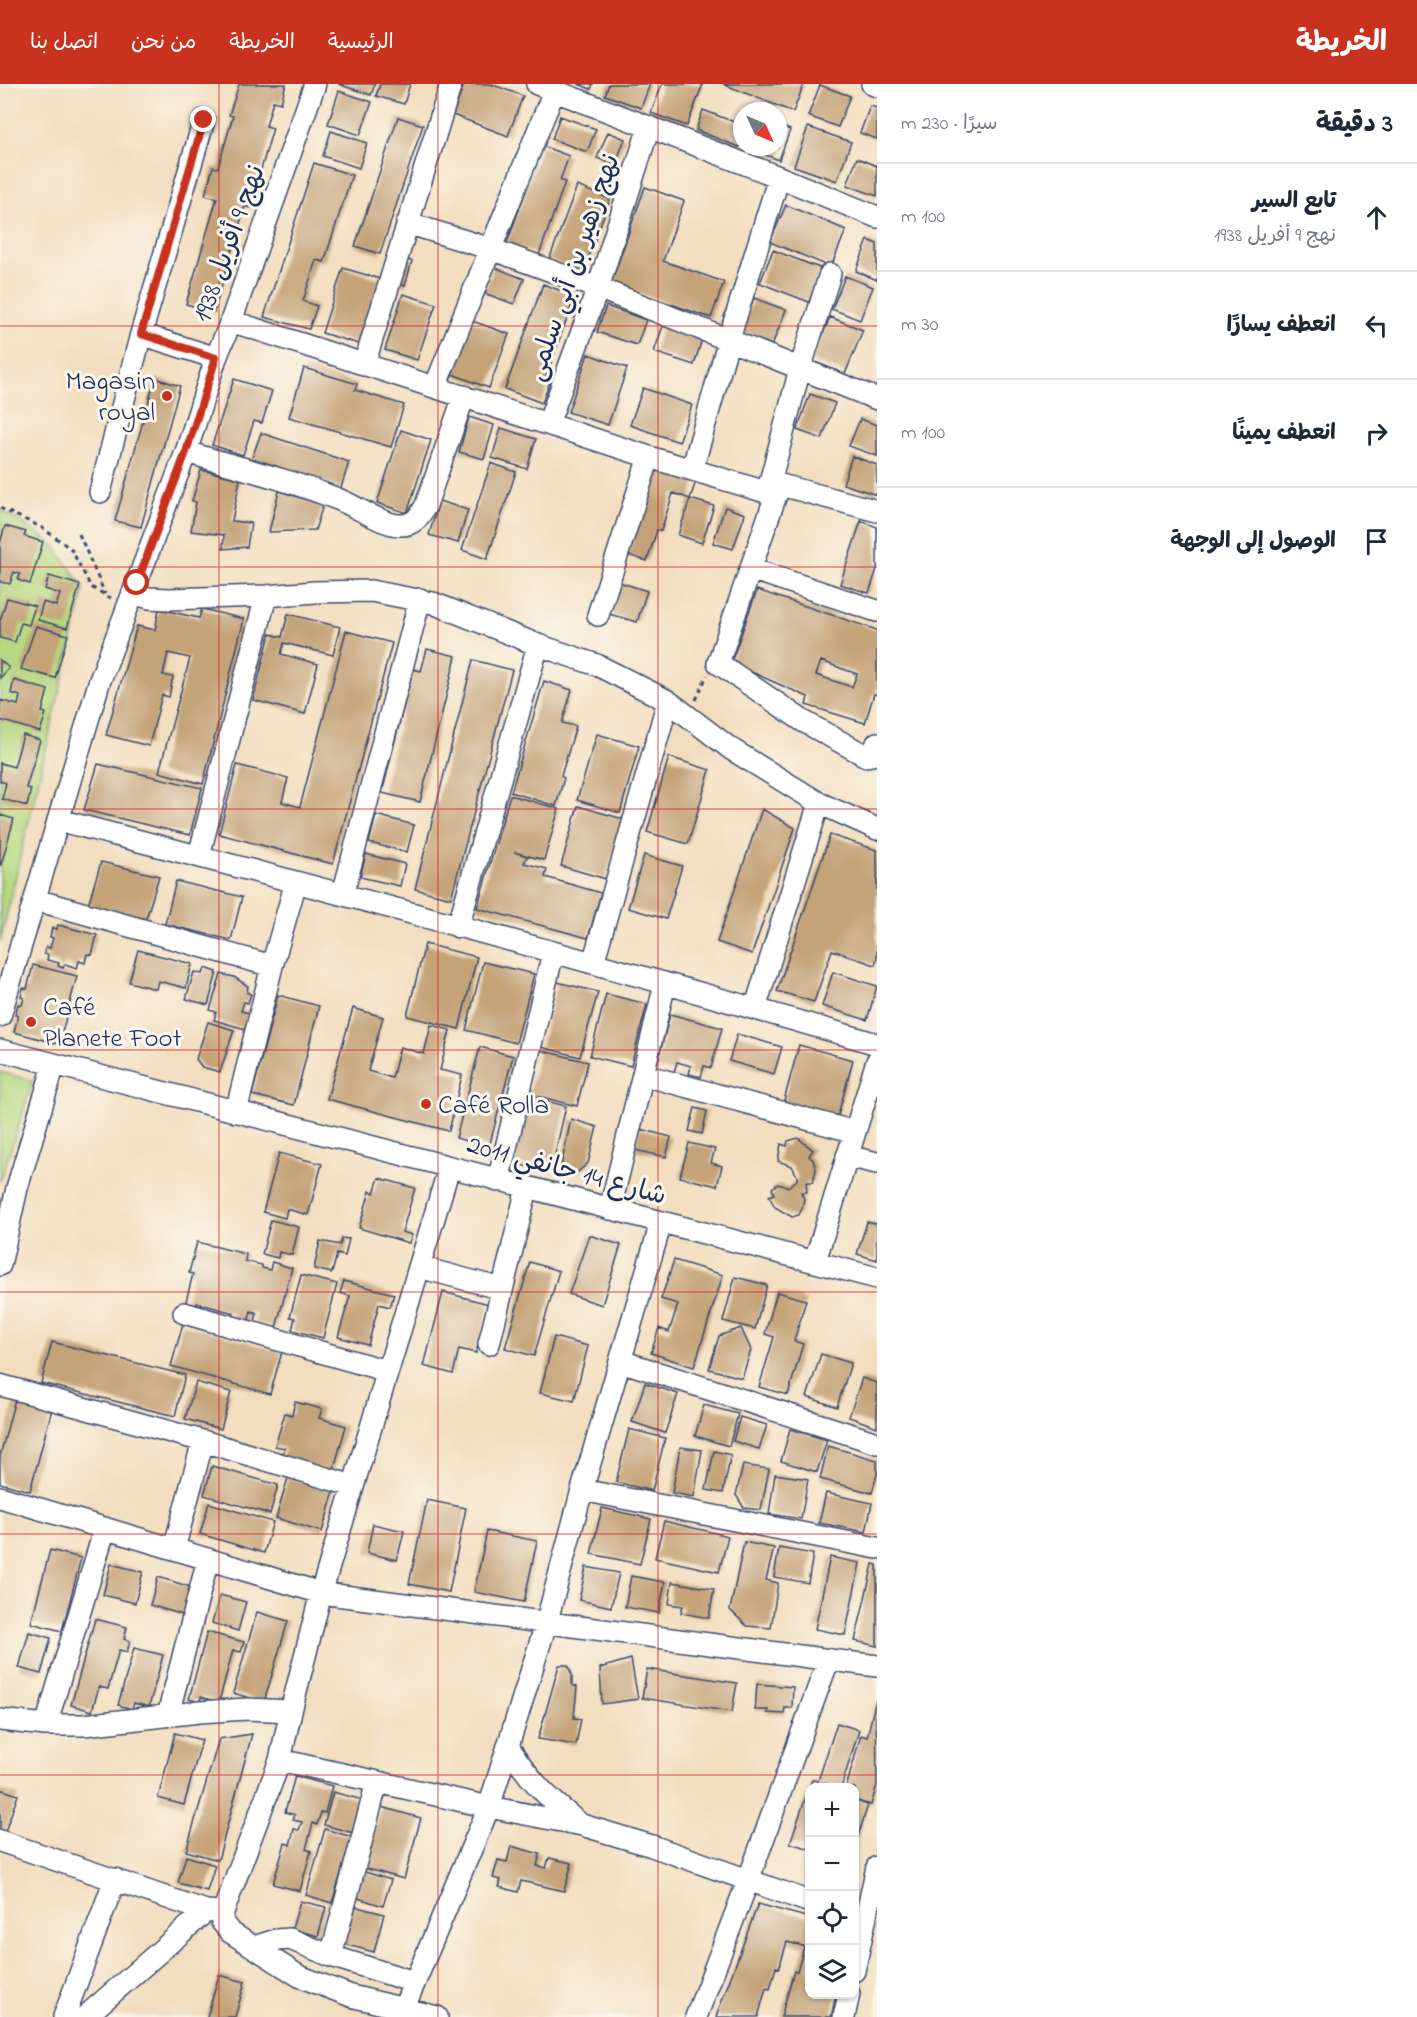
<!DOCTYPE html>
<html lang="ar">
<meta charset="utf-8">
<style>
:root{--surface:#fff;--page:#f6f6f7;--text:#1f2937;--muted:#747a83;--line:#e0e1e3;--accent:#c8321e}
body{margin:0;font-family:"Indie Flower","Playpen Sans Arabic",sans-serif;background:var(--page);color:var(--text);direction:rtl}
.controls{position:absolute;right:18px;bottom:18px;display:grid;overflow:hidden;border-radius:12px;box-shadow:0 2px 4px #0004}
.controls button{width:54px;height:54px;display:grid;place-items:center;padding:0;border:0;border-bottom:2px solid var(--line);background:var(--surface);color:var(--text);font:30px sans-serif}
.compass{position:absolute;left:733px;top:18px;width:54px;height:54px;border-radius:50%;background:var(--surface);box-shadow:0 2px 4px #0004;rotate:134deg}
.stop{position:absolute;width:18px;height:18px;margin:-14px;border:4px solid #c8321e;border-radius:50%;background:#fff}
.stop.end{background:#c8321e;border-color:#fff;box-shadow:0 2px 6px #0008}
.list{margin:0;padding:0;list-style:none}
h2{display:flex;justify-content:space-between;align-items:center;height:78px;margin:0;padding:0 24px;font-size:26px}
h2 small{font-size:20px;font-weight:400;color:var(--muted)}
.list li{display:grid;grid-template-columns:39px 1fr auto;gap:18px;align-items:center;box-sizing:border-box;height:108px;padding:0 24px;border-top:2px solid var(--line)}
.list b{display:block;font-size:22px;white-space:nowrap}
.list p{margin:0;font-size:20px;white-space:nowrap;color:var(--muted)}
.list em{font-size:20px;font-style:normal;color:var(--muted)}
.icon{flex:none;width:33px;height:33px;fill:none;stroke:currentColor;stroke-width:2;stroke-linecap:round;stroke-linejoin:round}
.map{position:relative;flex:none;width:877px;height:1933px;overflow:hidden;direction:ltr}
header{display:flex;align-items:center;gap:36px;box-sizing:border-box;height:84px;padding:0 30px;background:var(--accent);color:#fff}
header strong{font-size:28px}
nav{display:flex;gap:33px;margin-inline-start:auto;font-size:21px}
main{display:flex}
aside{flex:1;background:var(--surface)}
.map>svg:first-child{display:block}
</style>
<header>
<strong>الخريطة</strong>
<nav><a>الرئيسية</a><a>الخريطة</a><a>من نحن</a><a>اتصل بنا</a></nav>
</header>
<main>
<aside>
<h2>3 دقيقة<small>سيرًا · 230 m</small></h2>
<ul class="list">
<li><svg class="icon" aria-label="ahead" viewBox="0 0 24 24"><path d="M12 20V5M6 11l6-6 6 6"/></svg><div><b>تابع السير</b><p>نهج 9 أفريل 1938</p></div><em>100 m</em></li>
<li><svg class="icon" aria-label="left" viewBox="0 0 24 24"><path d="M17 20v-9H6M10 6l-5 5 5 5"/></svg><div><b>انعطف يسارًا</b></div><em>30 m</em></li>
<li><svg class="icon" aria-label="right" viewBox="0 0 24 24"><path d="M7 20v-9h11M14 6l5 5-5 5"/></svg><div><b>انعطف يمينًا</b></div><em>100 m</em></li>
<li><svg class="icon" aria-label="arrive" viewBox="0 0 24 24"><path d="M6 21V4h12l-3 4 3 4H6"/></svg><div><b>الوصول إلى الوجهة</b></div></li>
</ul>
</aside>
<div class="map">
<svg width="877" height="1933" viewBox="0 0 877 1933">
<rect width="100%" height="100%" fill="#fbf7ec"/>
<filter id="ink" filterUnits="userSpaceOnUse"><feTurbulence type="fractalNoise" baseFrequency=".0167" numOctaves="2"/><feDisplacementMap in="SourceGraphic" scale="12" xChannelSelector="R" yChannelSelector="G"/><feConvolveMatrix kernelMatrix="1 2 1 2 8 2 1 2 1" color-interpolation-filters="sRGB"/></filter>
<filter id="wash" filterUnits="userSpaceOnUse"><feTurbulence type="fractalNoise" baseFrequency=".008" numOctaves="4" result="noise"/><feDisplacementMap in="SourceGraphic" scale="24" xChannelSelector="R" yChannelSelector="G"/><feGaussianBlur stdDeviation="1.35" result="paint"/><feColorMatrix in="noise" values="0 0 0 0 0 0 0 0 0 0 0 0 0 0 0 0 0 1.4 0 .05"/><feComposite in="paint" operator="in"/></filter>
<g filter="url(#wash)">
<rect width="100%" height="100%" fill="#f2debf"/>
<!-- garden -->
<path fill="#b6d881" stroke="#688470" stroke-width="1.5" d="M0,426L21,438L54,461L84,505L0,858Z
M0,988L33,997L0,1098Z"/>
<g id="blocks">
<!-- building -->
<path fill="#c4a379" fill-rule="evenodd" d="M239,0H286L281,19L273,17L266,42L273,44L250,124L245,122L214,228L186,220L217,114L205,111L213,83L218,84L233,32L229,31Z
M338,0H375L371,11Z
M380,0H410L404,20L376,12Z
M464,0H491L523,12L508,52L453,31Z
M578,0H593L591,5Z
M609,0H650L641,24L605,11Z
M662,0H703L687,42L651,29Z
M723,0H804L793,28Z
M820,1L850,12L838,43L808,32Z
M339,7L372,18L360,51L328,40Z
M870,22L877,24V55L860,49Z
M703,26L742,41V56L739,63L696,46Z
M560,32L596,45L587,68L552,55Z
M398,33L423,41L380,170L355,162Z
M778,41L790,46L779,76L745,63H778Z
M808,43L851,58L837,97L794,82Z
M331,47L367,59L359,84L323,72Z
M608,48L625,55L615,81L597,74Z
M542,62L569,72L560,96L565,98L539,171L507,159Z
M857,74L877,82V112L847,101Z
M314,79L352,91L324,178L316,176L303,217L317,222L309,245L264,233Z
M577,102L610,115L583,188L549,176Z
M645,103L684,117L663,177L724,198L711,234L611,199Z
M786,121L846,146L831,183L770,158Z
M868,156L877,160V196L856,187Z
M773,166L822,185L809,218L760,199Z
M400,174L412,177L405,202L394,199Z
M494,183L524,195L514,220L484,209Z
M343,184L380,195L359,260L322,249Z
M845,192L873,203L860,236L832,225Z
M543,200L575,212L546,293L551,294L542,319L505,305Z
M403,210L436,220L417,276L385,266Z
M754,214L786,226L772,261L740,249Z
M606,222L646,236L637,261L597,248Z
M830,233L863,246L845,290L812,277Z
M472,237L509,250L489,304L452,290Z
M663,242L702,255L694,281L654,268Z
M588,270L627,284L608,341L568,328Z
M304,284L357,300L355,306L404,321L391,363L289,333Z
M155,294L180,302L141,443L115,437Z
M234,295L272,307L262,339L254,337L243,371L212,361Z
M643,304L692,321L679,358L630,341Z
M810,310L835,319L822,355L797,346Z
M469,333L494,341L484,375L459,368Z
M860,335L877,341V372L849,362Z
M501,344L536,355L527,385L492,374Z
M401,346L431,356L407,429L377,419Z
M261,349L349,378L341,404L252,374Z
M852,372L877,381V411L843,400Z
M491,379L516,388L487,475L462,466Z
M656,384L696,397L690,415L673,409L661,447L657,446L647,477L628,471Z
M201,386L240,395L232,437L251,439L247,463L223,465L224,451L191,447L196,418L192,417Z
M279,407L323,421L315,446L269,448Z
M690,415L714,422L702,459L678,451Z
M439,417L468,426L458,459L429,451Z
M725,423L745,430L733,465L713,459Z
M861,437L877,443V485L869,509L840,500Z
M5,442L26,448L24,452L43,458L30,500L18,496L20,490L14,488L10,500L0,498V459Z
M49,492L80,501L67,544L38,536L43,518L56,522L60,510L45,505Z
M619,498L647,507L637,538L609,530Z
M757,506L877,546V611L874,610L865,639L806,621L808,613L731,579ZM821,577L857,590L852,603L816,591Z
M7,514L35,522L29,541L21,539L15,558L0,554V537Z
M159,525L199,534L202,525L244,535L203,700L159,688L190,574L168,569L163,591L173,593L169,613L162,611L149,662L106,651L137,542L155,546Z
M288,530L340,543L333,571L284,559L281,570L318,580L305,630L253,616L270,550L282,553Z
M36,542L68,551L55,594L21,585Z
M346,547L392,559L333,780L219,750L237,681L288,694L282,718L300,723Z
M427,565L456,572L420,718L382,709L413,585L421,587Z
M0,576L9,584L0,594Z
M473,576L512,586L451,814L415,805Z
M14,596L48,606L42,628L46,629L40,648L0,636V616L18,621L20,612L11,609Z
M544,597L572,606L562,639L576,642L561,692L564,694L556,722L511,708Z
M597,650L639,662L620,729L577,716Z
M23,651L40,656L26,704L31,705L27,722L2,715L6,699L0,697V679L14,683Z
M669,673L710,686L688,760L647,748Z
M98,680L202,704L190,751L84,726Z
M510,711L559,725L544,776L514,768L527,772L524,779L547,785L545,793L601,809L588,854L477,824Z
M578,722L623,735L606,795L561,782Z
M762,725L795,744L752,870L717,858Z
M0,731L14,735L1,781H0Z
M376,731L414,741L407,768L369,759Z
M830,751L877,766V875L875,881L832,866L814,918L777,907Z
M366,770L405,780L400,802L360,793Z
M644,771L682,782L666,835L628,824Z
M101,778L159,792L146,835L88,821Z
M176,797L242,813L231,856L165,840Z
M58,841L97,851L92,871L87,870L85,879L79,877L77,884L65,880L63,884L58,882L59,879L47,876L48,871L44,870L46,863L50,864L53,854L50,853L52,844L57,845Z
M425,860L477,873L459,945L407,932Z
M138,866L192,880L186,904L158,897L156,905L129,898Z
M483,878L534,890L516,959L466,946Z
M33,881L77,892L59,960L14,948L18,932L15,931L18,920L22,921L24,914L21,913L23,904L27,905Z
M205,884L217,888L208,921L186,915L194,888L203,890Z
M833,888L877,902L867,936L822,922Z
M221,890L234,893L248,902L247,909L251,910L248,919L244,918L241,927L254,930L249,946L214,936L216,928L210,926Z
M557,898L598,908L580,973L541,963Z
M606,910L647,920L631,982L590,972Z
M278,911L319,922L294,1021L252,1011Z
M353,924L383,933L368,987L392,994L400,963L424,970L431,941L450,946L440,986L462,991L449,1047L327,1015Z
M670,930L722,944L711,984L704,982L701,993L689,990L691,982L677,978L674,988L656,984Z
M208,938L234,946L220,988L202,983L196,975Z
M737,950L782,963L774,990L729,977Z
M799,961L853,976L837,1035L783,1020Z
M480,963L513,972L489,1063L456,1054Z
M540,966L588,978L577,1022L529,1010Z
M529,1013L566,1022L551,1088L513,1079Z
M695,1024L707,1027L702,1050L689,1047Z
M571,1035L597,1043L588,1079L578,1088L561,1082Z
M640,1045L671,1053L666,1073L635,1066Z
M798,1054L813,1066L809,1072L813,1076L816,1085L813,1098H806L807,1108H801L804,1115L802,1124L799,1131L792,1133L775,1123L769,1112L774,1110L772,1104L778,1100L788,1103L797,1096V1092L792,1082L778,1077L781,1060L787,1062L788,1057Z
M689,1059L715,1065L711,1079L722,1082L717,1102L680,1093Z
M279,1069L322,1080L308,1131L287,1125L285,1134L263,1128Z
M379,1094L415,1104L402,1148L412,1151L409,1159L359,1144L370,1107L374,1109Z
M271,1136L299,1143L292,1171L279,1168L278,1174L262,1170Z
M867,1138L877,1140V1176L857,1170Z
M589,1151L621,1161L602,1221L569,1210Z
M342,1154L349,1155L345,1172L337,1170L332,1189L314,1185L320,1157L340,1161Z
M197,1158L246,1170L245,1177L262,1181V1184L270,1186L272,1178L292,1184L276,1244L255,1238L257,1229L251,1227L248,1239L232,1235L234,1229L197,1219L195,1227L184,1225L193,1190L189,1189Z
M674,1176L723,1191L694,1283L651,1269L659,1244L669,1248L678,1220L661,1215Z
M530,1178L559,1187L534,1272L505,1264Z
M301,1191L337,1200L323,1254L292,1246L295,1234L290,1233Z
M735,1193L767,1201L755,1245L723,1237Z
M344,1197L394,1210L390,1223L379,1220L368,1261L338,1253L350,1212L340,1209Z
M443,1208L489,1220L476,1269L459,1265L453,1290L424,1282Z
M777,1208L806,1216L794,1257L803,1260L788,1311L759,1303L774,1253L765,1250Z
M183,1240L282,1268L270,1310L171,1282Z
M741,1244L751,1266L742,1294L709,1285L719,1252Z
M554,1253L588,1262L574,1317L540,1309Z
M52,1258L185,1291L175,1332L41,1299Z
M821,1270L851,1279L837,1323L807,1313Z
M862,1294L877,1299V1343L849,1333Z
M196,1298L231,1308L221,1345L185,1335Z
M645,1299L678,1310L665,1349L632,1338Z
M15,1315L52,1325L30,1407L0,1399V1372Z
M295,1318L322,1325L319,1334L346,1342L333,1388L282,1373L285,1364L275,1362L285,1329L292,1331Z
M704,1321L738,1330L729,1362L695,1352Z
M740,1333L767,1341L759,1365L733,1357Z
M629,1345L665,1354L652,1407L616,1398Z
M790,1345L827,1356L817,1388L781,1377Z
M828,1362L877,1376V1390L872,1409L820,1395Z
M680,1363L702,1366L694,1413L672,1409Z
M714,1367L731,1371L723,1409L706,1406Z
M743,1381L769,1385L761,1426L744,1424L736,1411Z
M212,1382L278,1401L270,1430L204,1411Z
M775,1390L808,1395L801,1435L769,1430Z
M288,1394L334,1407L322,1448L276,1434Z
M826,1409L872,1419L866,1448L819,1439Z
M427,1416L466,1424L449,1508L409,1500Z
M209,1419L273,1438L264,1469L200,1450Z
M602,1424L651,1435L640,1480L591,1470Z
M664,1437L728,1452L719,1488L655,1474Z
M373,1440L404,1447L397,1476L367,1469Z
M487,1447L537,1457L524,1518L474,1508Z
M744,1458L774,1464L766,1496L778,1499L771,1544L747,1542L730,1526Z
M779,1464L813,1470L808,1499L774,1493Z
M50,1466L81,1474L62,1547L31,1539Z
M830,1473L860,1479L845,1551L815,1545Z
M111,1480L143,1488L135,1519L103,1511Z
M873,1480L877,1481V1562L855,1557Z
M586,1483L619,1489L611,1523L579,1516Z
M631,1492L665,1498L659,1529L625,1523Z
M158,1493L191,1503L183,1531L150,1521Z
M672,1498L714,1505L709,1534L681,1529L683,1522L669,1520Z
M220,1511L246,1518L238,1547L212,1539Z
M257,1528L288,1537L264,1618L233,1609Z
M95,1535L127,1543L124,1555L130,1557L127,1568L119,1566L108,1605L99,1603L92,1627L71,1621Z
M29,1548L51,1554L41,1590L19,1584Z
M207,1548L244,1558L241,1568L233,1566L219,1618L201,1613L200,1618L189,1615Z
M134,1564L163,1571L149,1623L134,1619L132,1625L118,1621Z
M631,1575L638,1615L602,1620L600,1584Z
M559,1581H568L572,1591V1601L577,1603L574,1634L581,1635L576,1661L538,1655Z
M647,1585L737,1599L732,1628L642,1614Z
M757,1600L793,1603L792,1624H785L784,1630L767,1629L768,1626H755Z
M876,1616L877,1701L871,1721L857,1717L868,1721L855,1762V1704H846L861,1651L867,1653Z
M837,1639L859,1646L841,1704L824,1699L833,1704H809L812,1696L818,1697Z
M175,1649L202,1656L184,1721L158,1714Z
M252,1650L218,1776L186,1767L219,1655Z
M295,1692L332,1702L325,1729L321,1728L317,1741L313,1739L306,1765L311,1767L300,1807L273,1800L285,1759L290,1761L294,1745L299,1746L302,1738L293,1736L295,1731L285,1728Z
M809,1704H810V1765L790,1759Z
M0,1705L18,1711L3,1753L0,1752Z
M333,1708L363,1716L354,1749L324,1741Z
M381,1723L421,1734L404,1795L364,1784Z
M325,1745L352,1753L332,1819L306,1811Z
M511,1762L540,1770L537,1782L546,1784L549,1774L572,1779L564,1807L521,1797L518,1808L499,1803L501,1796L493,1794L498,1776L507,1778Z
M186,1772L215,1781L207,1807L178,1799Z
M359,1786L391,1796L383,1822L352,1812Z
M300,1817L326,1823L318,1852L292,1845Z
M346,1820L384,1830L374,1868L336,1858Z
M758,1820L810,1834V1864L787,1858L779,1884L776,1883L770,1905L766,1904L758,1933H716Z
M804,1863L810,1865V1910L836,1911L831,1933H781L794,1887L797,1888Z
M219,1891L245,1898L235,1933H207Z"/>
</g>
</g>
<g filter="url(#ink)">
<use href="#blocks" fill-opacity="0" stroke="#3b496d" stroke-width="1.5"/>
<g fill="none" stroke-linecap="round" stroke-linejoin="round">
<defs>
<path id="minor" d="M537,0L779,93L877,133
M872,0L877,2
M407,139L491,165L598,204L877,315
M830,190L800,285L770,398L776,411L718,579L803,637L866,672L872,671L877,659
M231,237L649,373L776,411
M141,250L216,274
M364,281L451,0
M435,303L554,7
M548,340L598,204L649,43
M186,368C237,383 290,396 340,416C355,422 384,441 399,441C414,442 420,432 426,421L464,312
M692,386L729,255L779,93
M770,398L877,427
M100,408L141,250L204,36
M751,485L877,527
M133,509L149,514L169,515L266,512L315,508L371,507L433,519L538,561L597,581L668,617L731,665L819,719L877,745
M598,531L649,373
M58,736C332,806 605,881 877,960
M199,772L266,512
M343,810L420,515
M36,816L272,882
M458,843L538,561
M593,879L668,617
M755,925L819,719
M0,932L99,599L186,368L216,274L231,237L315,0
M0,966L877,1194
M644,991L855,1048
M236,1028L272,882L296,798
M847,1072L877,1079
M498,1097L553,869
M610,1125L665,900
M815,1177L877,977
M0,1181L17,1104L54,981
M419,1183L502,1205
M184,1229L387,1287
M489,1260L527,1104
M621,1277L877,1359
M0,1301L203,1357L353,1402
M582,1406L877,1464
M0,1413L321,1509L877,1582
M174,1465L203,1357
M168,1631L208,1475
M0,1636L46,1641H84L199,1628L247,1625L291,1627
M46,1641L105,1444
M508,1662C530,1697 547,1713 579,1739
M280,1676L489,1723L582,1741L652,1762L810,1818
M0,1757L206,1827L223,1828
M254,1863L276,1856L290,1855L331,1872L414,1898
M331,1872L377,1698
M854,1887L877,1783
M64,1933L115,1795
M85,1933L206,1827
M400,1933L489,1723L546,1540L582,1406L661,1139
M437,1933L351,1912L299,1892L230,1848L222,1838L223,1828L280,1676L291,1627L321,1509L449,1084
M696,1933L748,1797L828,1577
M844,1933L849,1910"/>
</defs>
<!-- minor casing -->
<use href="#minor" stroke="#3b496d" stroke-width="24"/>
<!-- path -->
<path stroke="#3b496d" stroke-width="3" stroke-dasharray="4.5 4.5" stroke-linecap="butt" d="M0,424L41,443L71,465L91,503L111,514
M79,450L105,510
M696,616L707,591"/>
<!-- minor -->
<use href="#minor" stroke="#fff" stroke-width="21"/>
</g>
</g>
<g fill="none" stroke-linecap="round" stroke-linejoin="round" filter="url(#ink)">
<!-- route -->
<path stroke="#c8321e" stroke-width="8" d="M137,499L186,368L216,274L141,250L204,36"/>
</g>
<!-- grid -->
<path fill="none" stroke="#d62828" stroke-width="1.5" stroke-opacity="0.55" d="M219,0V1933M438,0V1933M658,0V1933M0,242H877M0,483H877M0,725H877M0,966H877M0,1208H877M0,1450H877M0,1691H877"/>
<!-- markers -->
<g fill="#c8321e" stroke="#fbf7ec" stroke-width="2">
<circle cx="167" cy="312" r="6"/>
<circle cx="31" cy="938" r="6"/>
<circle cx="426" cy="1020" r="6"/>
</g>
<g text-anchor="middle" stroke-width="6" stroke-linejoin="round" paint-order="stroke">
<!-- street labels -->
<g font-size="27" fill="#1b2f5e" stroke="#fbf7ec">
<text transform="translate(228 159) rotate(-70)" y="9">نهج 9 أفريل 1938</text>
<text transform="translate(572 183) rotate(-71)" y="9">نهج زهير بن أبي سلمى</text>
<text transform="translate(567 1085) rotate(15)" y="9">شارع 14 جانفي 2011</text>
</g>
<!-- poi labels -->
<g font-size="27" fill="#1b2f5e" stroke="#fbf7ec" text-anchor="start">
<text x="155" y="305" text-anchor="end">Magasin<tspan x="155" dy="31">royal</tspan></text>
<text x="43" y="931">Café<tspan x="43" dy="31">Planete Foot</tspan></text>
<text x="438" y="1029">Café Rolla</text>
</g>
</g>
</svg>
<div class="controls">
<button>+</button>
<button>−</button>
<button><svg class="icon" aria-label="locate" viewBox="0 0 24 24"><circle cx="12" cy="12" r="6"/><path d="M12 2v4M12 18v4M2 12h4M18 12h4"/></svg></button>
<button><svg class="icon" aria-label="layers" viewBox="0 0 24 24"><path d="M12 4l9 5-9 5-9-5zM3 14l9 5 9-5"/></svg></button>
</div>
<svg class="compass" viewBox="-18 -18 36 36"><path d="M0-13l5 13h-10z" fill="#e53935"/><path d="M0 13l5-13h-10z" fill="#747a83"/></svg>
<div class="stop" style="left:137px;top:499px"></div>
<div class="stop end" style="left:204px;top:36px"></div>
</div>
</main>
